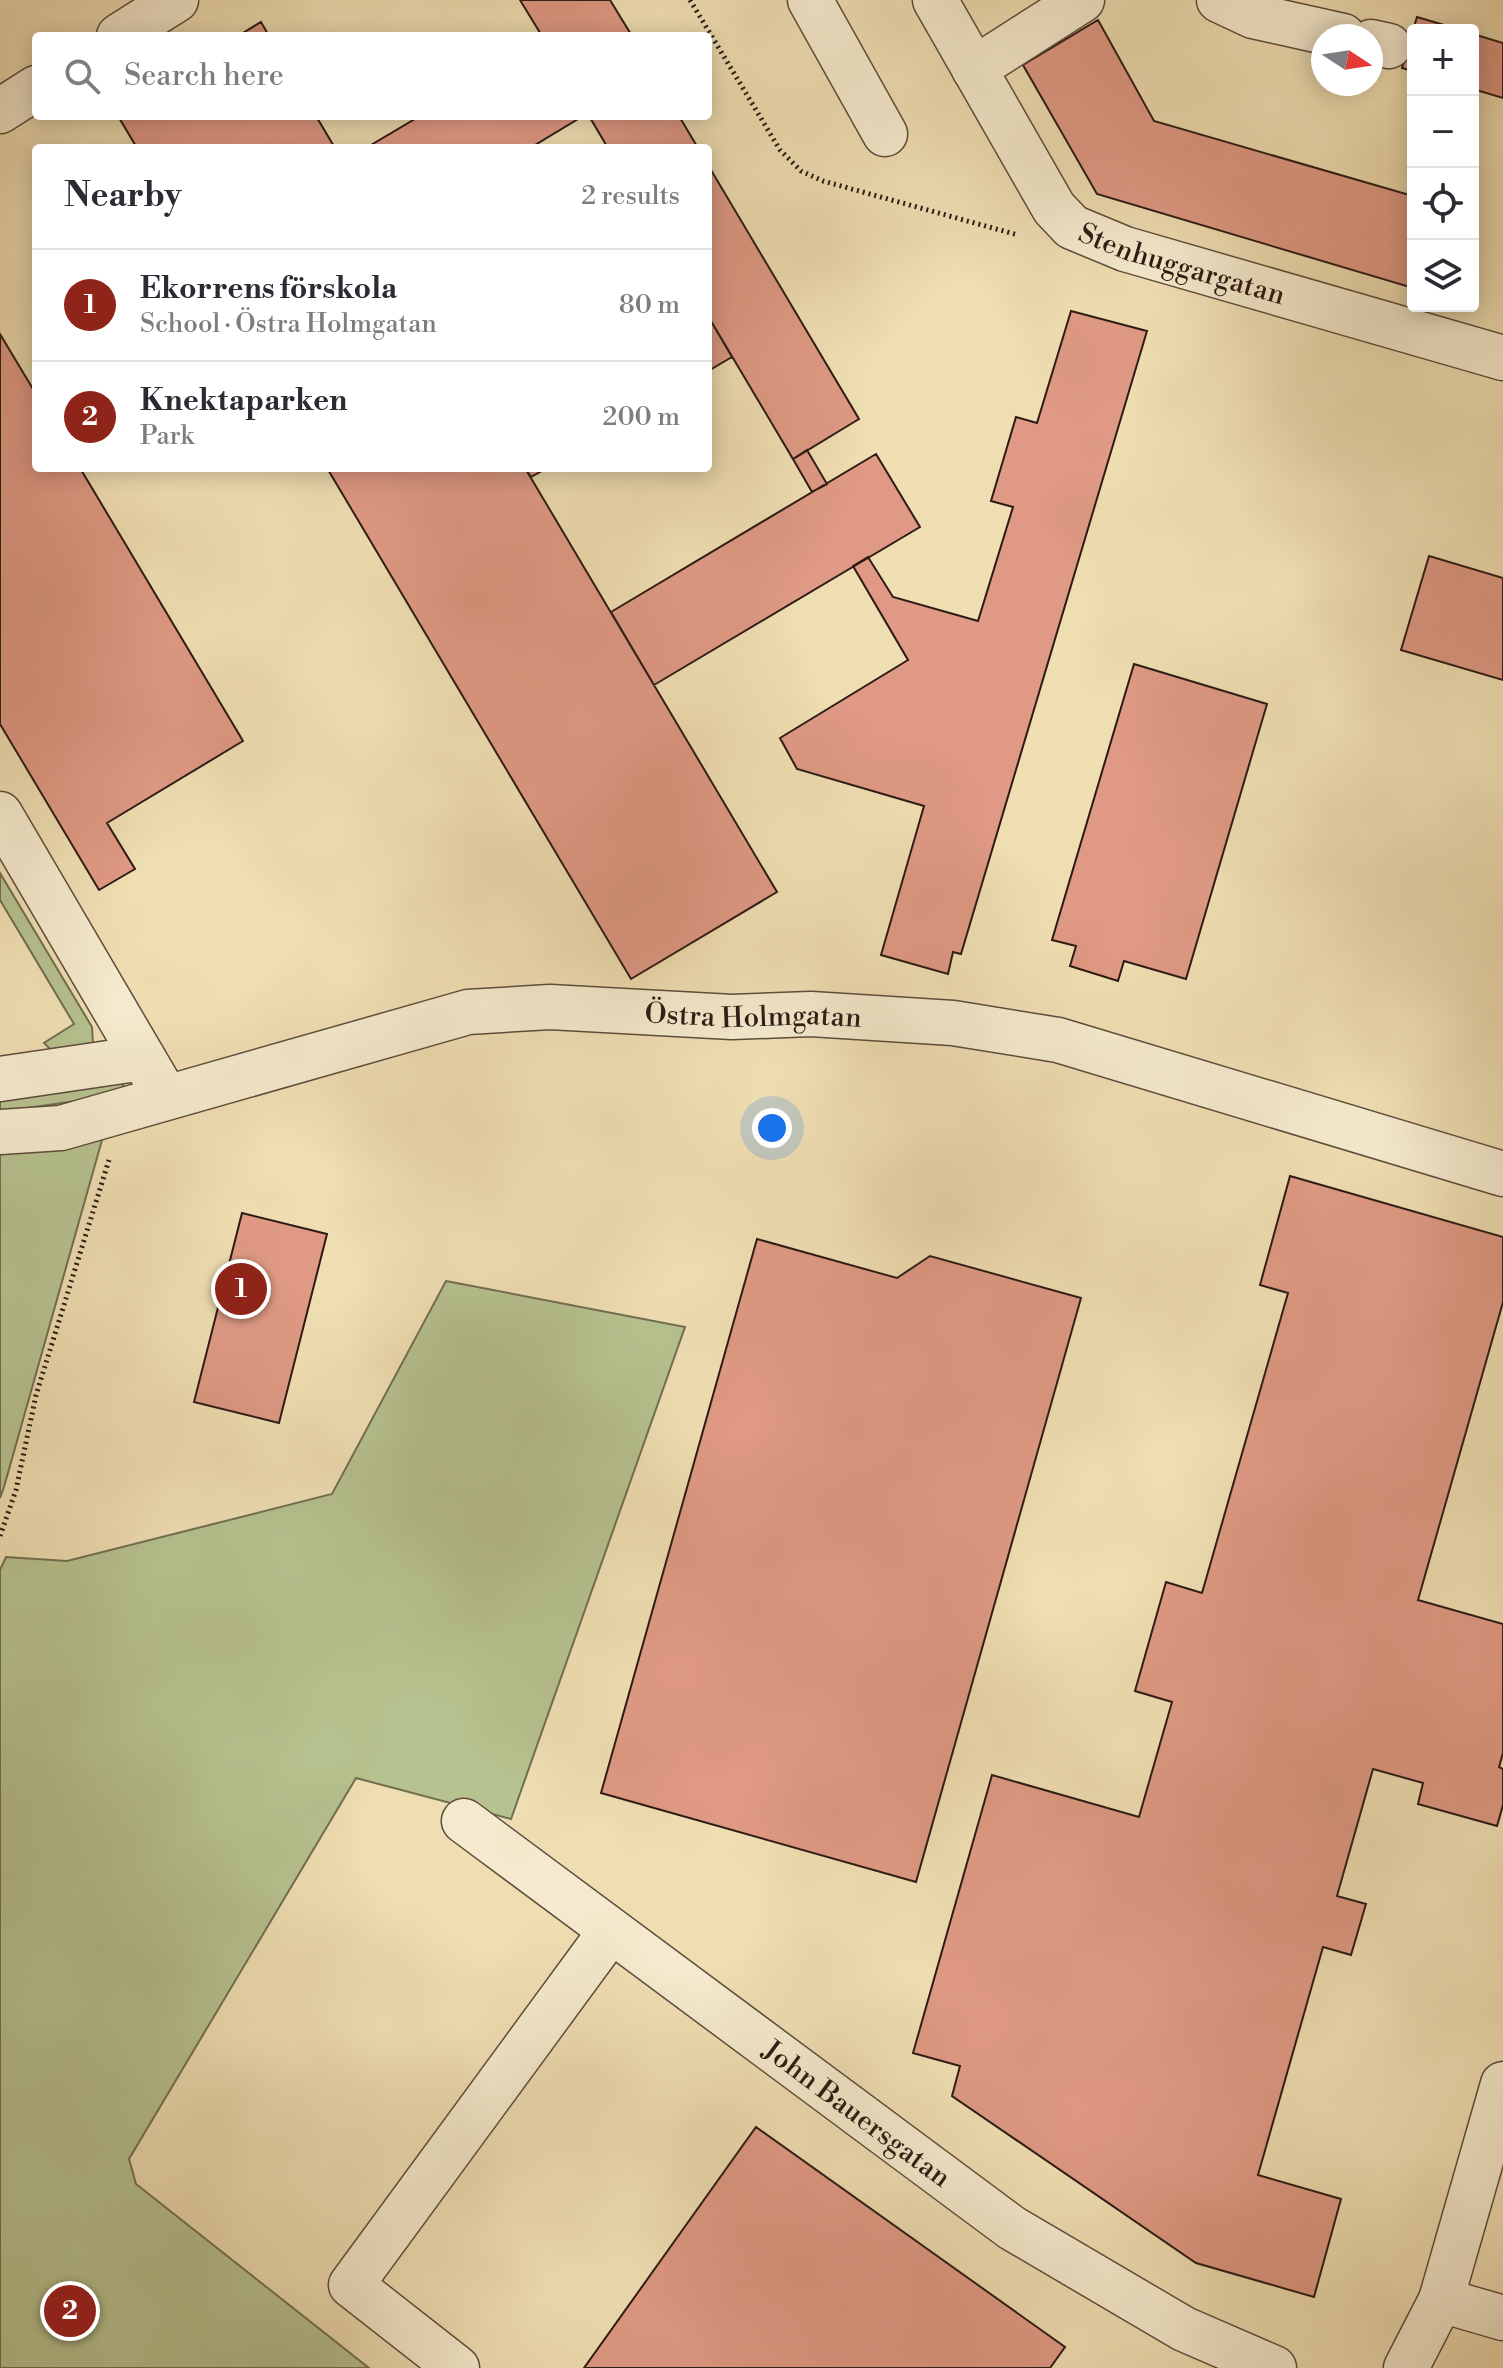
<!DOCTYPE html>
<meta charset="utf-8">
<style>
:root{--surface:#fff;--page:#f2f2f3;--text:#2b2b33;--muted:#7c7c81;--line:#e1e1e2;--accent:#8f2418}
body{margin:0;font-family:"Libre Bodoni",serif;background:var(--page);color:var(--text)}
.controls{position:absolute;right:24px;top:24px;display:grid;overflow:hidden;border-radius:8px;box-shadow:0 4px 20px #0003}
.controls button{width:72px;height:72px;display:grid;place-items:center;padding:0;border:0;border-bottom:2px solid var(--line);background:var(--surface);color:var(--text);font:40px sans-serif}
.compass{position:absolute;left:1311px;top:24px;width:72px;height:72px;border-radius:50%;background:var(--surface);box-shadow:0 4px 20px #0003;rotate:102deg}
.you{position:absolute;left:772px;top:1128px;width:28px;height:28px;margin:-20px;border:6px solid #fff;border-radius:50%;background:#1a73e8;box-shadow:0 0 0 12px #1a73e833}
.badge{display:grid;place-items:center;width:52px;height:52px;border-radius:50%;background:var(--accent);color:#fff;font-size:26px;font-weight:700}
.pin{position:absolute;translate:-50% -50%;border:4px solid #fff;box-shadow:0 2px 8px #0006}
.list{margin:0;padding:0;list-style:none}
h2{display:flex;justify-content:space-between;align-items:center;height:104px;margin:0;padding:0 32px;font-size:34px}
h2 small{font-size:26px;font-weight:400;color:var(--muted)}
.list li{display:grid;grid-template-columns:52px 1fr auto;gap:24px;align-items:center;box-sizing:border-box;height:112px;padding:0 32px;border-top:2px solid var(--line)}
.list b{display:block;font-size:30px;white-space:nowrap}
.list p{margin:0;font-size:26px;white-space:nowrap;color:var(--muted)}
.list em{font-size:26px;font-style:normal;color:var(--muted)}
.icon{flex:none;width:44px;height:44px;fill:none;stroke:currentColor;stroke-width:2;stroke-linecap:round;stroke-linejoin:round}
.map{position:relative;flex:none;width:1503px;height:2368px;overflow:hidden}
.search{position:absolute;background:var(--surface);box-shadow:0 4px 20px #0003;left:32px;top:32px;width:680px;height:88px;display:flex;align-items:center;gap:20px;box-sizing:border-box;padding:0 28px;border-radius:8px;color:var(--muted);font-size:30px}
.panel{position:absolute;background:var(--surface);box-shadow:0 4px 20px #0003;left:32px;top:144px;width:680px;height:328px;border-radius:8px}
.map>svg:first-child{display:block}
</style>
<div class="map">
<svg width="1503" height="2368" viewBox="0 0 1503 2368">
<rect width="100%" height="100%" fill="#efdeb2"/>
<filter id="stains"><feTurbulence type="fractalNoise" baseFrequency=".0025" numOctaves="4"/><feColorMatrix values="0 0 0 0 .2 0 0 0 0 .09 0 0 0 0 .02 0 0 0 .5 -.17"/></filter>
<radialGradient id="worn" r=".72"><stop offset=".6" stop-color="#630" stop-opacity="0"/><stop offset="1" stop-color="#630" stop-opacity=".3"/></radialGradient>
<!-- green -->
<path fill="#b6c28f" stroke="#716e52" stroke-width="2" d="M0,873L92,1027L93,1044L51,1050L44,1043L74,1024L0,900Z
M121,1080L124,1088L117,1095L0,1112V1097Z
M102,1140L4,1487L0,1498V1151Z
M446,1281L685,1327L511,1819L356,1778L129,2159L136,2184L369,2368H0V1570L6,1557L67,1561L332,1494Z"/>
<!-- building -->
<path fill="#df9984" stroke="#2c1b14" stroke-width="2" d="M520,0H610L632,36H542Z
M1417,17L1461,30H1413Z
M1098,20L1154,121L1413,196V288L1097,194L1023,65Z
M261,22L269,36H238Z
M1413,31V71L1402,68Z
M1473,34L1503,43V98L1473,89Z
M118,116H316L335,148H137Z
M420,116H583L530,148H366Z
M589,116H679L698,148H608Z
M708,165L859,419L793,459L708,316Z
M1071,311L1147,331L961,954L953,952L948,974L881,955L924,806L797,769L780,738L908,660L853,566L868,557L893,597L978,621L1013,507L991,501L1016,417L1037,423Z
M708,316L732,357L708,371Z
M0,334L36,394V468H80L243,741L107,823L135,869L99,890L0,724Z
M807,450L827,484L812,492L793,459Z
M876,454L920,527L654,685L611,612Z
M327,468H525L777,892L631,979Z
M525,468H547L531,477Z
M1429,556L1503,578V680L1401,650Z
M1134,664L1267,704L1186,979L1124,961L1118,981L1070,966L1076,946L1052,940Z
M1290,1176L1503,1237V1302L1418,1600L1503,1624V1753L1499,1767L1503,1769V1805L1497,1826L1418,1804L1423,1783L1373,1769L1337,1896L1366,1904L1351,1955L1323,1947L1258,2175L1341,2199L1314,2297L1196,2263L952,2096L960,2066L913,2053L992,1775L1139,1817L1172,1702L1135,1691L1166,1582L1202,1593L1288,1293L1260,1285Z
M242,1213L327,1234L279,1423L194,1402Z
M757,1239L897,1278L930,1256L1081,1298L916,1882L601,1793Z
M756,2127L1065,2347L1050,2368H584Z"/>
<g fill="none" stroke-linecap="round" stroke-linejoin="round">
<defs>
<g id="minor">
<path d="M810,0L885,134"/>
<path id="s1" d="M935,0L1054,208L1072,227L1125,249L1503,358"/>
<path d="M1219,0L1253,16L1343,36"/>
<path d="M119,36L176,0"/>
<path d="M1371,42L1389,46"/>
<path d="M974,69L1082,0"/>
<path d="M0,111L36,88"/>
<path d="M0,814L166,1097"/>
<path d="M0,1079L143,1058"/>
<path id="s2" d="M0,1132L61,1128L468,1012L550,1007L732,1017L811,1014L953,1023L1058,1040L1503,1174"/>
<path id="s3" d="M464,1821L1012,2228L1184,2329L1274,2368"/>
<path d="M1441,2300L1503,2318"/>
<path d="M457,2368L351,2285L610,1932"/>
<path d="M1406,2368L1441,2300L1503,2084"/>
</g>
</defs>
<!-- minor casing -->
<use href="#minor" stroke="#5d4c3c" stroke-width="47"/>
<!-- path -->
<path stroke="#2c1b14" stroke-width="5" stroke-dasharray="2 4" stroke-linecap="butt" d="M690,0L780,150L801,171L823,181L1018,235
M0,1536L16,1490L36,1395L109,1160"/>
<!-- minor -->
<use href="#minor" stroke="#f5eacd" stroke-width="44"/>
</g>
<g text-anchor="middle" stroke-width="6" stroke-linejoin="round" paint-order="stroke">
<!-- street labels -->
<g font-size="28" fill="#2c1b14" stroke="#f5eacd">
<text dy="10" stroke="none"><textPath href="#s1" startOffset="382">Stenhuggargatan</textPath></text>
<text dy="10" stroke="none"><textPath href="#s2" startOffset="770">Östra Holmgatan</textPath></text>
<text dy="10" stroke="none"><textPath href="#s3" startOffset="490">John Bauersgatan</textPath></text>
</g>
</g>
<rect width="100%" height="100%" filter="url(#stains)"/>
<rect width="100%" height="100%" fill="url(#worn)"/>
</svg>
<div class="controls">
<button>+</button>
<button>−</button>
<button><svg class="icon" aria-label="locate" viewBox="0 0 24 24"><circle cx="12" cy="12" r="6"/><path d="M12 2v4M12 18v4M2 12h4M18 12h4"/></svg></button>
<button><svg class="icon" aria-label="layers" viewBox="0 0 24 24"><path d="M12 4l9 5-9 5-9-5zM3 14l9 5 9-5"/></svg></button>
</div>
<svg class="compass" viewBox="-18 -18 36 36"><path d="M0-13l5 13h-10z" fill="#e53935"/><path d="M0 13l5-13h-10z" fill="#7c7c81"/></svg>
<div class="you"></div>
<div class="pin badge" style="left:241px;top:1289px">1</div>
<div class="pin badge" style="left:70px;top:2311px">2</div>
<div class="search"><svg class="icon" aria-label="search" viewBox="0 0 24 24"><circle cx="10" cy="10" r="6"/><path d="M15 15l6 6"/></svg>Search here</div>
<section class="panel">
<h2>Nearby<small>2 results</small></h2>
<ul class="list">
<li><span class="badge">1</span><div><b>Ekorrens förskola</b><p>School · Östra Holmgatan</p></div><em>80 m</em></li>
<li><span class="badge">2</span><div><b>Knektaparken</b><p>Park</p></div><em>200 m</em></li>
</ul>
</section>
</div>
